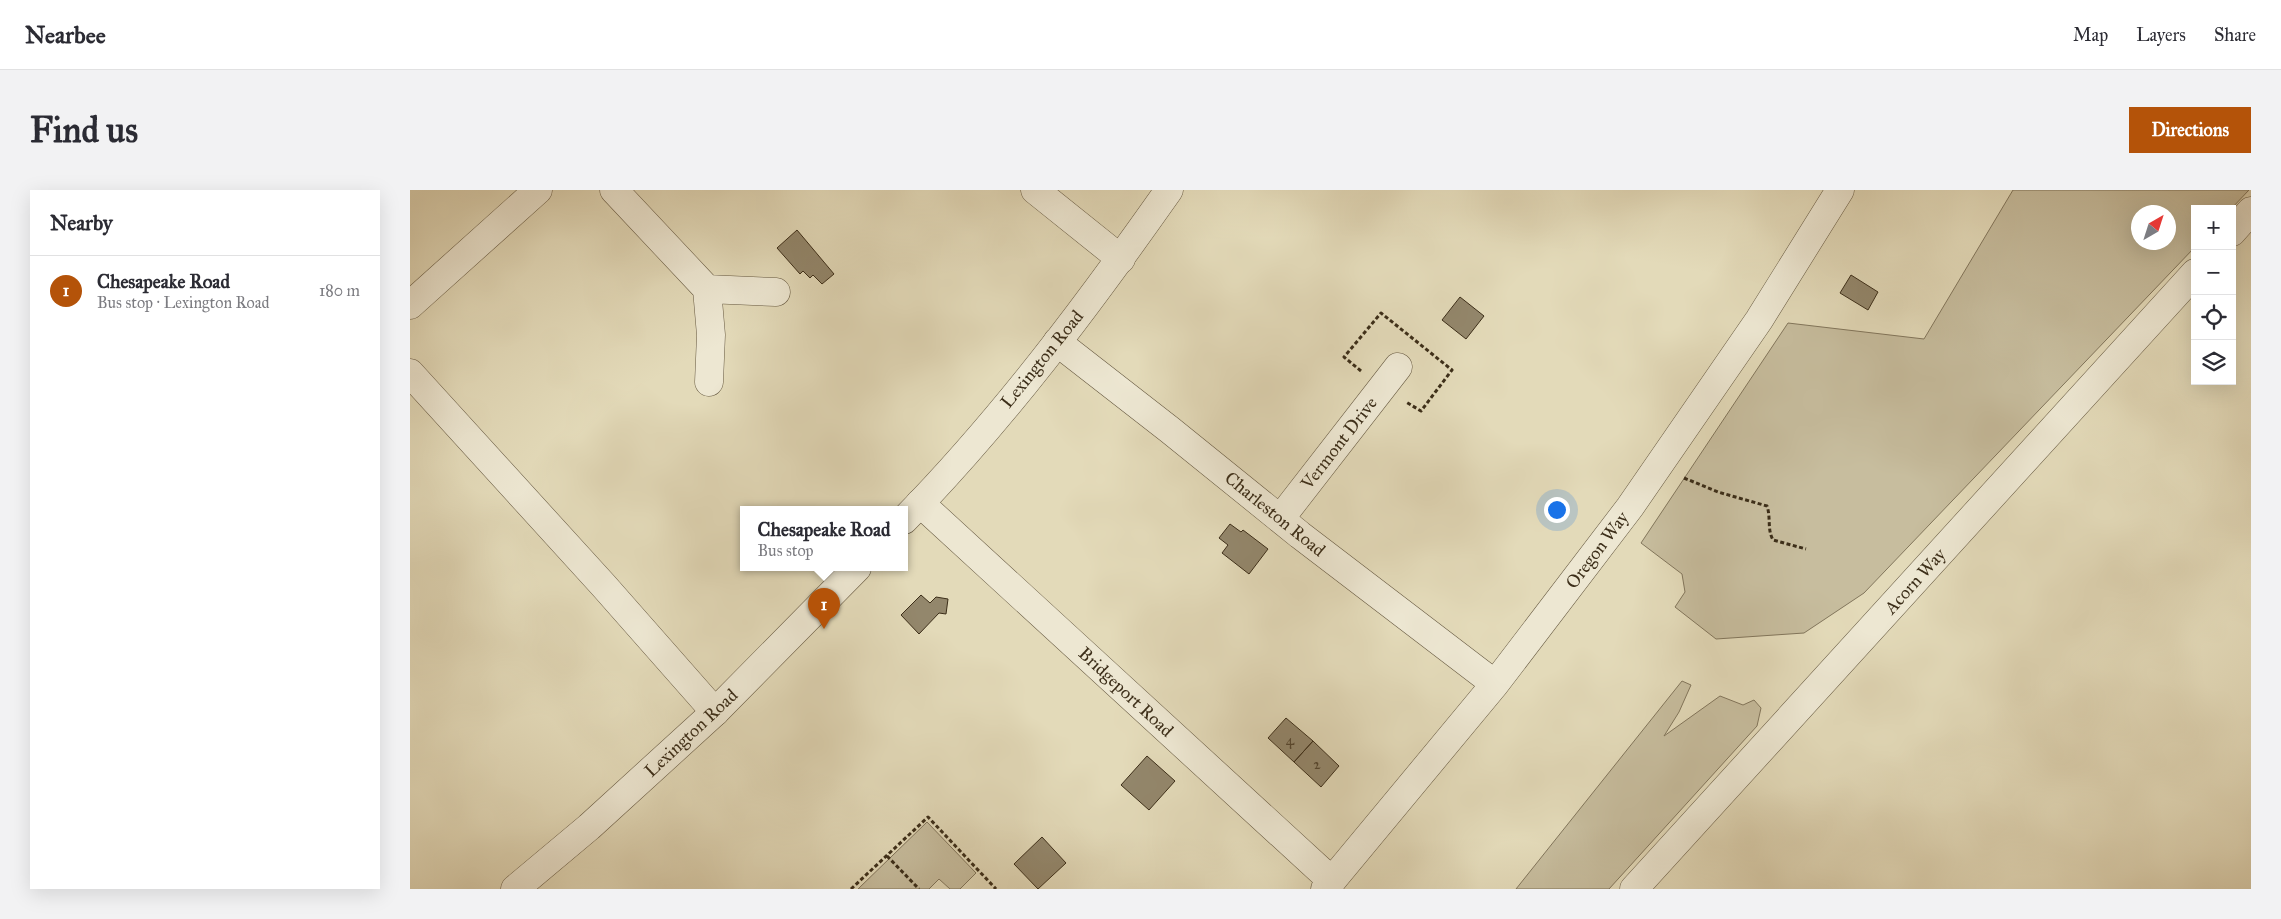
<!DOCTYPE html>
<meta charset="utf-8">
<style>
:root{--surface:#fff;--page:#f2f2f3;--text:#2b2b33;--muted:#7c7c81;--line:#e1e1e2;--accent:#b45309}
body{margin:0;font-family:"IM FELL Great Primer",serif;background:var(--page);color:var(--text)}
.controls{position:absolute;right:15px;top:15px;display:grid;overflow:hidden;border-radius:0px;box-shadow:0 5px 20px #0002}
.controls button{width:45px;height:45px;display:grid;place-items:center;padding:0;border:0;border-bottom:1px solid var(--line);background:var(--surface);color:var(--text);font:25px sans-serif}
.compass{position:absolute;left:1721px;top:15px;width:45px;height:45px;border-radius:50%;background:var(--surface);box-shadow:0 5px 20px #0002;rotate:39deg}
.you{position:absolute;left:1146px;top:319px;width:18px;height:18px;margin:-12px;border:4px solid #fff;border-radius:50%;background:#1a73e8;box-shadow:0 0 0 8px #1a73e833}
.badge{display:grid;place-items:center;width:32px;height:32px;border-radius:50%;background:var(--accent);color:#fff;font-size:16px;font-weight:700}
.pin{position:absolute;translate:-50% -41px;filter:drop-shadow(0 1px 2px #0008)}
.pin::after{content:'';position:absolute;top:26px;width:18px;height:15px;background:inherit;clip-path:polygon(0 0,100% 0,50% 100%)}
.popup{position:absolute;left:330px;top:316px;width:168px;height:65px;box-sizing:border-box;display:grid;place-content:center;border-radius:0px;background:var(--surface);filter:drop-shadow(0 1px 4px #0005);font-size:16px;white-space:nowrap;color:var(--muted)}
.popup b{font-size:19px;color:var(--text)}
.popup::after{content:'';position:absolute;left:50%;top:100%;margin-left:-10px;border:10px solid transparent;border-top-color:var(--surface)}
.list{margin:0;padding:0;list-style:none}
h2{display:flex;justify-content:space-between;align-items:center;height:65px;margin:0;padding:0 20px;font-size:21px}
h2 small{font-size:16px;font-weight:400;color:var(--muted)}
.list li{display:grid;grid-template-columns:32px 1fr auto;gap:15px;align-items:center;box-sizing:border-box;height:70px;padding:0 20px;border-top:1px solid var(--line)}
.list b{display:block;font-size:19px;white-space:nowrap}
.list p{margin:0;font-size:16px;white-space:nowrap;color:var(--muted)}
.list em{font-size:16px;font-style:normal;color:var(--muted)}
.icon{flex:none;width:28px;height:28px;fill:none;stroke:currentColor;stroke-width:2;stroke-linecap:round;stroke-linejoin:round}
.map{position:relative;flex:none;width:1841px;height:699px;overflow:hidden;border-radius:0px}
header{display:flex;align-items:center;gap:30px;box-sizing:border-box;height:70px;padding:0 25px;background:var(--surface);border-bottom:1px solid var(--line)}
header strong{font-size:24px}
nav{display:flex;gap:28px;margin-inline-start:auto;font-size:18px}
.intro{display:flex;align-items:center;justify-content:space-between;box-sizing:border-box;height:120px;padding:0 30px}
h1{margin:0;font-size:35px}
.button{padding:12px 22px;border-radius:0px;background:var(--accent);color:#fff;font-size:18px;font-weight:700}
main{display:flex;gap:30px;padding:0 30px}
aside{flex:1;background:var(--surface);border-radius:0px;box-shadow:0 5px 20px #0002}
.map>svg:first-child{display:block}
</style>
<header>
<strong>Nearbee</strong>
<nav><a>Map</a><a>Layers</a><a>Share</a></nav>
</header>
<div class="intro"><h1>Find us</h1><a class="button">Directions</a></div>
<main>
<aside>
<h2>Nearby<small></small></h2>
<ul class="list">
<li><span class="badge">1</span><div><b>Chesapeake Road</b><p>Bus stop · Lexington Road</p></div><em>180 m</em></li>
</ul>
</aside>
<div class="map">
<svg width="1841" height="699" viewBox="0 0 1841 699">
<rect width="100%" height="100%" fill="#e3dab9"/>
<filter id="stains"><feTurbulence type="fractalNoise" baseFrequency=".004" numOctaves="4"/><feColorMatrix values="0 0 0 0 .2 0 0 0 0 .09 0 0 0 0 .02 0 0 0 .5 -.17"/></filter>
<radialGradient id="worn" r=".72"><stop offset=".6" stop-color="#630" stop-opacity="0"/><stop offset="1" stop-color="#630" stop-opacity=".3"/></radialGradient>
<!-- green -->
<path fill="#c7bd9e" stroke="#82765c" fill-rule="evenodd" d="M1603,0H1839L1821,19H1785V57L1454,403L1394,443L1306,449L1265,417L1275,402L1272,384L1231,353L1378,133L1514,149ZM1758,22V52H1728V22Z
M1272,491L1281,495L1269,522L1254,546L1310,506L1333,515L1344,510L1351,518L1347,536L1199,699H1106Z
M517,632L566,683L550,699H540L529,689L519,699H448Z"/>
<!-- building -->
<path fill="#93876c" stroke="#3c2e19" d="M387,40L424,84L412,94L403,85L400,88L393,81L390,84L367,58Z
M1441,85L1468,102L1458,120L1430,103Z
M1050,107L1074,126L1056,149L1032,130Z
M820,334L831,342L833,340L858,359L839,384L812,363L818,355L809,348Z
M511,405L520,413L526,407L538,409L536,424L529,423L509,444L491,425Z
M876,528L903,551L884,572L858,548Z
M903,551L929,576L911,597L884,572Z
M737,566L765,591L739,620L711,595Z
M632,647L656,673L628,699L604,674Z"/>
<g fill="none" stroke-linecap="round" stroke-linejoin="round">
<defs>
<path id="minor" d="M204,0L297,99L301,145L299,192
M625,0L711,69
M297,99L366,102
M0,115L128,0
M647,152L760,240L890,345L1085,494
M0,183L194,396L305,522
M510,313L922,691
M870,329L988,177
M915,699L1085,494L1220,317L1349,130L1430,0"/>
<path id="tertiary" d="M1822,42L1841,21
M494,330C593,229 678,115 759,0
M105,699L179,637L305,522L447,378
M1224,699L1785,83"/>
</defs>
<!-- minor casing -->
<use href="#minor" stroke="#665941" stroke-width="29"/>
<!-- tertiary casing -->
<use href="#tertiary" stroke="#665941" stroke-width="29"/>
<!-- path -->
<path stroke="#3c2e19" stroke-width="3" stroke-dasharray="4 2.5" stroke-linecap="butt" d="M951,181L934,167L971,123L1042,180L1011,221L996,212
M1274,288L1308,302L1357,316C1361,328 1357,339 1363,350L1396,359
M477,666L509,699
M441,699L518,627L586,699"/>
<!-- minor -->
<use href="#minor" stroke="#ede7d2" stroke-width="28"/>
<!-- tertiary -->
<use href="#tertiary" stroke="#ede7d2" stroke-width="28"/>
</g>
<g text-anchor="middle" stroke-width="4.5" stroke-linejoin="round" paint-order="stroke">
<!-- number labels -->
<g font-size="15" fill="#52442e">
<text x="880" y="555">4</text>
<text x="907" y="579">2</text>
</g>
<!-- street labels -->
<g font-size="18" fill="#3c2e19" stroke="#ede7d2">
<text transform="translate(632 169) rotate(-51)" y="6">Lexington Road</text>
<text transform="translate(929 253) rotate(-52)" y="6">Vermont Drive</text>
<text transform="translate(865 324) rotate(39)" y="6">Charleston Road</text>
<text transform="translate(1187 360) rotate(-53)" y="6">Oregon Way</text>
<text transform="translate(1505 391) rotate(-48)" y="6">Acorn Way</text>
<text transform="translate(716 502) rotate(43)" y="6">Bridgeport Road</text>
<text transform="translate(281 543) rotate(-43)" y="6">Lexington Road</text>
</g>
</g>
<rect width="100%" height="100%" filter="url(#stains)"/>
<rect width="100%" height="100%" fill="url(#worn)"/>
</svg>
<div class="controls">
<button>+</button>
<button>−</button>
<button><svg class="icon" aria-label="locate" viewBox="0 0 24 24"><circle cx="12" cy="12" r="6"/><path d="M12 2v4M12 18v4M2 12h4M18 12h4"/></svg></button>
<button><svg class="icon" aria-label="layers" viewBox="0 0 24 24"><path d="M12 4l9 5-9 5-9-5zM3 14l9 5 9-5"/></svg></button>
</div>
<svg class="compass" viewBox="-18 -18 36 36"><path d="M0-13l5 13h-10z" fill="#e53935"/><path d="M0 13l5-13h-10z" fill="#7c7c81"/></svg>
<div class="you"></div>
<div class="pin badge" style="left:414px;top:439px">1</div>
<div class="popup"><b>Chesapeake Road</b>Bus stop</div>
</div>
</main>
